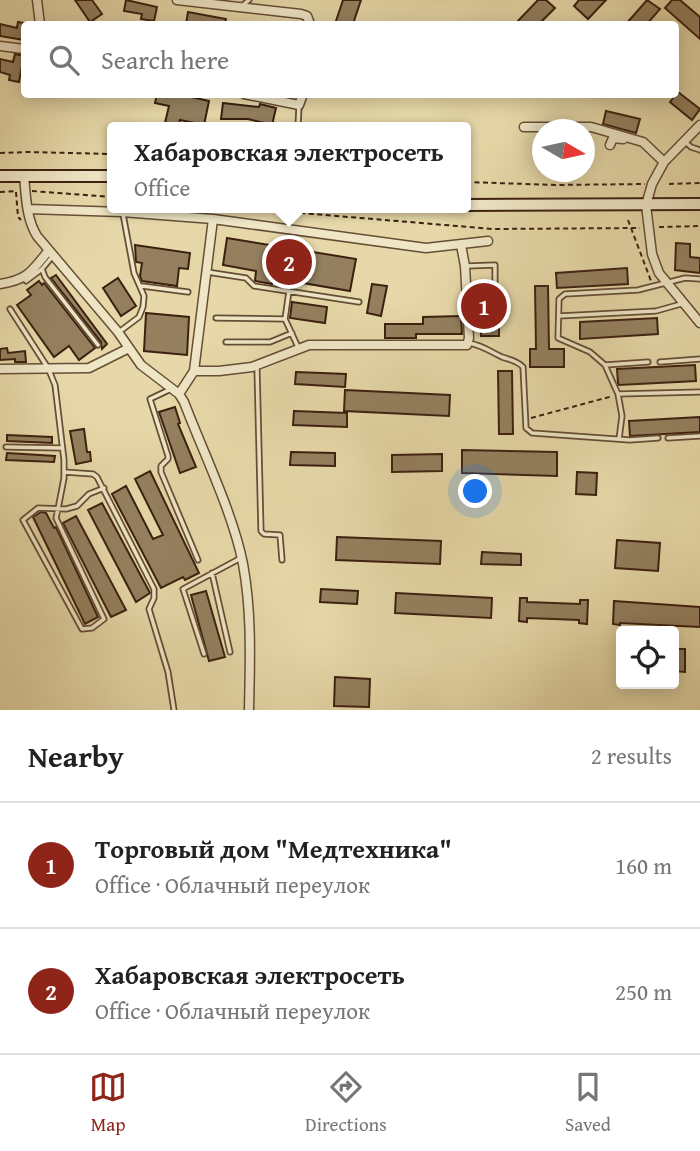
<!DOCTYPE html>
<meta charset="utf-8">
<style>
:root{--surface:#fff;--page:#f6f6f6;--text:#222;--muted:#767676;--line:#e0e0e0;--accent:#8f2418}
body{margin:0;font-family:"Gentium Book Plus",serif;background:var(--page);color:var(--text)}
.controls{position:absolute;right:21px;bottom:21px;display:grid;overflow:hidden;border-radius:7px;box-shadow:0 4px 18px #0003}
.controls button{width:63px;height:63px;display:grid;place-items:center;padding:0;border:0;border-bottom:2px solid var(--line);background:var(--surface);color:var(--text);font:35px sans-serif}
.compass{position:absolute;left:532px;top:119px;width:63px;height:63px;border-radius:50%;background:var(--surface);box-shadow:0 4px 18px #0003;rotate:99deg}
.you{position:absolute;left:476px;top:492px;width:24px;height:24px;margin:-18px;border:5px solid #fff;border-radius:50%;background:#1a73e8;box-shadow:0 0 0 10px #1a73e833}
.badge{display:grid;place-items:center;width:46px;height:46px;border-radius:50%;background:var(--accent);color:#fff;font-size:23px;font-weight:700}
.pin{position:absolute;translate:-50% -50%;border:4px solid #fff;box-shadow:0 2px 7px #0006}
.popup{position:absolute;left:107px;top:122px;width:364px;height:91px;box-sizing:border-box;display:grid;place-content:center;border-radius:7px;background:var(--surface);filter:drop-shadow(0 2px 5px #0005);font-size:23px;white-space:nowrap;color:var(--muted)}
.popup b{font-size:26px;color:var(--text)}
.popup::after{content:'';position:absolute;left:50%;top:100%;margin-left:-14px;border:14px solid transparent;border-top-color:var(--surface)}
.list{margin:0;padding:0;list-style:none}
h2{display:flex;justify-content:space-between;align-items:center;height:91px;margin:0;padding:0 28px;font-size:30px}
h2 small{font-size:23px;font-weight:400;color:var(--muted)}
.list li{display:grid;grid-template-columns:46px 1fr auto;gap:21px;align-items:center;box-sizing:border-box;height:126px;padding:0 28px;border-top:2px solid var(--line)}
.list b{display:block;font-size:26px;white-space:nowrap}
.list p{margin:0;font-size:23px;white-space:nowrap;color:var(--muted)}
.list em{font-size:23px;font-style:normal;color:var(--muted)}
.icon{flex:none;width:38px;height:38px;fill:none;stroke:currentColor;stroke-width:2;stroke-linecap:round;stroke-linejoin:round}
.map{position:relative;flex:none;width:700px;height:710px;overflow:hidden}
.search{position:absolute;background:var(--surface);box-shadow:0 4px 18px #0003;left:21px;right:21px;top:21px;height:77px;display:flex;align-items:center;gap:18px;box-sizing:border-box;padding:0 24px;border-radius:7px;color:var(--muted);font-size:26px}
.sheet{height:343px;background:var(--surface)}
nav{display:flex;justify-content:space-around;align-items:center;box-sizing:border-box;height:98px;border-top:2px solid var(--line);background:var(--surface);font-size:19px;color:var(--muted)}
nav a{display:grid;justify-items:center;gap:4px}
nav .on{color:var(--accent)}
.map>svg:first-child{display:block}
</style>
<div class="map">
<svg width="700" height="710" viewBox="0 0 700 710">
<rect width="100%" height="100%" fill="#e6d8a8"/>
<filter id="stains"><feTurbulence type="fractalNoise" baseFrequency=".00286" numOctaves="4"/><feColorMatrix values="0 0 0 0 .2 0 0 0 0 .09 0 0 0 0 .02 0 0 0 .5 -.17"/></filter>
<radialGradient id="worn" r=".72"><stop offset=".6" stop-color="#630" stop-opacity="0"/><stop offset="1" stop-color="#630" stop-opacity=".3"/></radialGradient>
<!-- building -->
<path fill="#94805f" stroke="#3c2010" stroke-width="2" d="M75,0H92L102,14L90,22Z
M126,0L157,7L154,21L141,19L142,14L124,11Z
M343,0H361L353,24H335Z
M538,0H546L555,8L539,24H515Z
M579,0H606L588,19L574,6Z
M647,0L660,9L647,24H626Z
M672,0H680L700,17V39L665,8Z
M188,12L226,19L225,24H186Z
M18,22L24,23V40L0,36V24L17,28Z
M15,54L24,56L19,82L9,80L10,75L0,72V59L13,62Z
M678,92L700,109L692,120L670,102Z
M157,94H178L209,101L204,125L180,120L178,127H164L169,106L155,103Z
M223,103L259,107L260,104L276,108L272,125L248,119H221Z
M606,111L640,119L636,133L603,124Z
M227,238L356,259L350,291L273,278L272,284L255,281L256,271L223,265Z
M676,243L690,244V257L700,258V273L675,270Z
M135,245L190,253L188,269L179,268L177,286L142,281L140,276L142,263L136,262Z
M627,268L628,284L557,288L556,273Z
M56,275L107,344L102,349L101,342L51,278Z
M118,278L136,306L121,316L103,288Z
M39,281L42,285L44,283L95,348L79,360L69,346L54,357L17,305L31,295L27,290Z
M372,284L387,286L381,316L367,313Z
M535,286H548L549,349H564V367H530V349H536Z
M474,300H506V318H499V336H481L480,317H474Z
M292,302L327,307L325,323L290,318Z
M146,313L189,317L187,355L144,351Z
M461,316L462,334H416V338H385V324H423V317Z
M657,318L658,334L580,339V322Z
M7,348L8,353L25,351L26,362H15V359L0,360V349Z
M695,365L696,381L619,385L618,383L617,369Z
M498,371H512L513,434H499Z
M296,372L346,374L345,387L295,384Z
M345,390L450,395L449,416L344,411Z
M175,407L180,423L178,424L196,467L180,473L159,412Z
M294,411L347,413V427L293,425Z
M700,417V432L630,436L629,421Z
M84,429L87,452H90L91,461L76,464L70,431Z
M7,435L52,437V443L7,441Z
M462,450L557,452V476L462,473Z
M291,452L335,453V466L290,465Z
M7,453L55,456L54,462L6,460Z
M442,454V471L392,472V455Z
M150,471L199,573L185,580L183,577L161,588L112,494L126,486L153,539L163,535L135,479Z
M577,472L597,473L596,495L576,494Z
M102,503L150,593L136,602L88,510Z
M41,512L46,513L54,528L56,527L98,617L85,624L33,517Z
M76,516L126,610L111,617L63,523Z
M337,537L441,541L440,564L336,560Z
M617,540L660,543L658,571L615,568Z
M482,552L521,554V565L481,564Z
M321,589L358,591L357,604L320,602Z
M206,591L225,657L209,661L191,595Z
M396,593L492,598L491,618L395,613Z
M520,598H527V602L580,604V600H588L587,624L579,623V620L527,618V622L519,621Z
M614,601L700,607V627L620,623V625L613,624Z
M674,649H685V672L674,671Z
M335,677L370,679L369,707L334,706Z"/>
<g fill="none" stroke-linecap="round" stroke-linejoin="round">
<defs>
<path id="lane" d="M242,6L249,0
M298,127L299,105
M684,141L691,147L700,150
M52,257L42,269L45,277L98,345
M467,266L495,265V291
M207,272L246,278L254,286L359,302
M26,281L42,269
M142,286L188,292
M10,309L48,368L55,385L64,460V478L58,509L56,518L104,619L92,628L82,629L23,520L38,508L66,509L77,506L89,494L104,488
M559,316L656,311L681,304
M216,318L285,319L298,347
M285,319L289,291
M119,332L139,317L143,307L144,296L134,273L123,214
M226,342H270L292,333
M469,343C484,346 489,351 502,357C510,360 516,360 523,367L526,428L532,433L630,440L658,438
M660,362L700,359
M605,365L590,352L558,338L559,299L565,294L638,290L685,278L700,279
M257,368L261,531L264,534L280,535L282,560
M171,389L150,399L168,456V459L161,466V472L198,560
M618,394L605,365L648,362
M668,438L700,436
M619,439L622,416L618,394L700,392
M6,447L62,448
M64,472L93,474L97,477L154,589V598L149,609L168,672L174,710
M212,573L230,652
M204,654L183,589L239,559"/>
<path id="street" d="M37,0L40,24
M177,0L301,14L307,16L310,24
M0,46L24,49
M244,94L299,105L303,94
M700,125L664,162L652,184L646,205L652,254L659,273L700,323
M524,127H591L643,142L664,162
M610,145L613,138L623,139
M24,176C26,196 26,218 37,236L118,332L141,365L179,394L184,402C203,452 233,513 243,564C252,613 250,661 249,710
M28,209L122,212L213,219L426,248L488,241
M0,284C28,280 32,271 49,250
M0,369L89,368L129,348
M194,371H219L252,367L309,345H467L469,338L465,266L461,245
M179,394L194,371L213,219"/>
<path id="secondary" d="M0,176H112
M466,205L700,204"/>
</defs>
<!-- lane casing -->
<use href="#lane" stroke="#664e36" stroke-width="7"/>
<!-- street casing -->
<use href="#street" stroke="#664e36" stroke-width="11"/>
<!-- secondary casing -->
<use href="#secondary" stroke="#3c2010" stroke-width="14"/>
<!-- path -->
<path stroke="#3c2010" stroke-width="2" stroke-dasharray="5 3.5" stroke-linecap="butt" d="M0,153L28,152L112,154
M466,182L556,185L645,184
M669,184L700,183
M32,191L112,197
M0,192L16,191
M16,192L18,217L21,220
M241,208L493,229L640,228
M628,220L651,281
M659,227L700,226
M531,418L613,396"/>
<!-- lane -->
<use href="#lane" stroke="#efe6c6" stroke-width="3.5"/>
<!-- street -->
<use href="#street" stroke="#efe6c6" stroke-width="8"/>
<!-- secondary -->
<use href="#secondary" stroke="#efe6c6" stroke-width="10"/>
</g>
<rect width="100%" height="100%" filter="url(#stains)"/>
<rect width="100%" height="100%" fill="url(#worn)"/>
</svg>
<div class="controls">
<button><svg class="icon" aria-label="locate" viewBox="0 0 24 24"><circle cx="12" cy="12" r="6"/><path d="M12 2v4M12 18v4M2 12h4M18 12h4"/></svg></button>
</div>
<svg class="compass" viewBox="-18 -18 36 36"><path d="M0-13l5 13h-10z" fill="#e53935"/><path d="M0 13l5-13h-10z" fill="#767676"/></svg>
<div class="you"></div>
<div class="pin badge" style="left:484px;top:306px">1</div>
<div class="pin badge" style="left:289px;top:262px">2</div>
<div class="popup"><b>Хабаровская электросеть</b>Office</div>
<div class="search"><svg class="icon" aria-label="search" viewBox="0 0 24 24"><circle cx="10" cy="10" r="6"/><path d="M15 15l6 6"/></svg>Search here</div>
</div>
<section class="sheet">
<h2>Nearby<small>2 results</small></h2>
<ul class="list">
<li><span class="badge">1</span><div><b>Торговый дом &quot;Медтехника&quot;</b><p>Office · Облачный переулок</p></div><em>160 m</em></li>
<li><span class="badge">2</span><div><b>Хабаровская электросеть</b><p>Office · Облачный переулок</p></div><em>250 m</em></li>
</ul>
</section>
<nav>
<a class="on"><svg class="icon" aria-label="map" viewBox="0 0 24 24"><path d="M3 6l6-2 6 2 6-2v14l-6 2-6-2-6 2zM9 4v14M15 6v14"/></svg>Map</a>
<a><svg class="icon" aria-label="directions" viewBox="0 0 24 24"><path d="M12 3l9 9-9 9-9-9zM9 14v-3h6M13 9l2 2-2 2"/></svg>Directions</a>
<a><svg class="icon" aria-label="saved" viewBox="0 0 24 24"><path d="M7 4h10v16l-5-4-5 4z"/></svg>Saved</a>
</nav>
